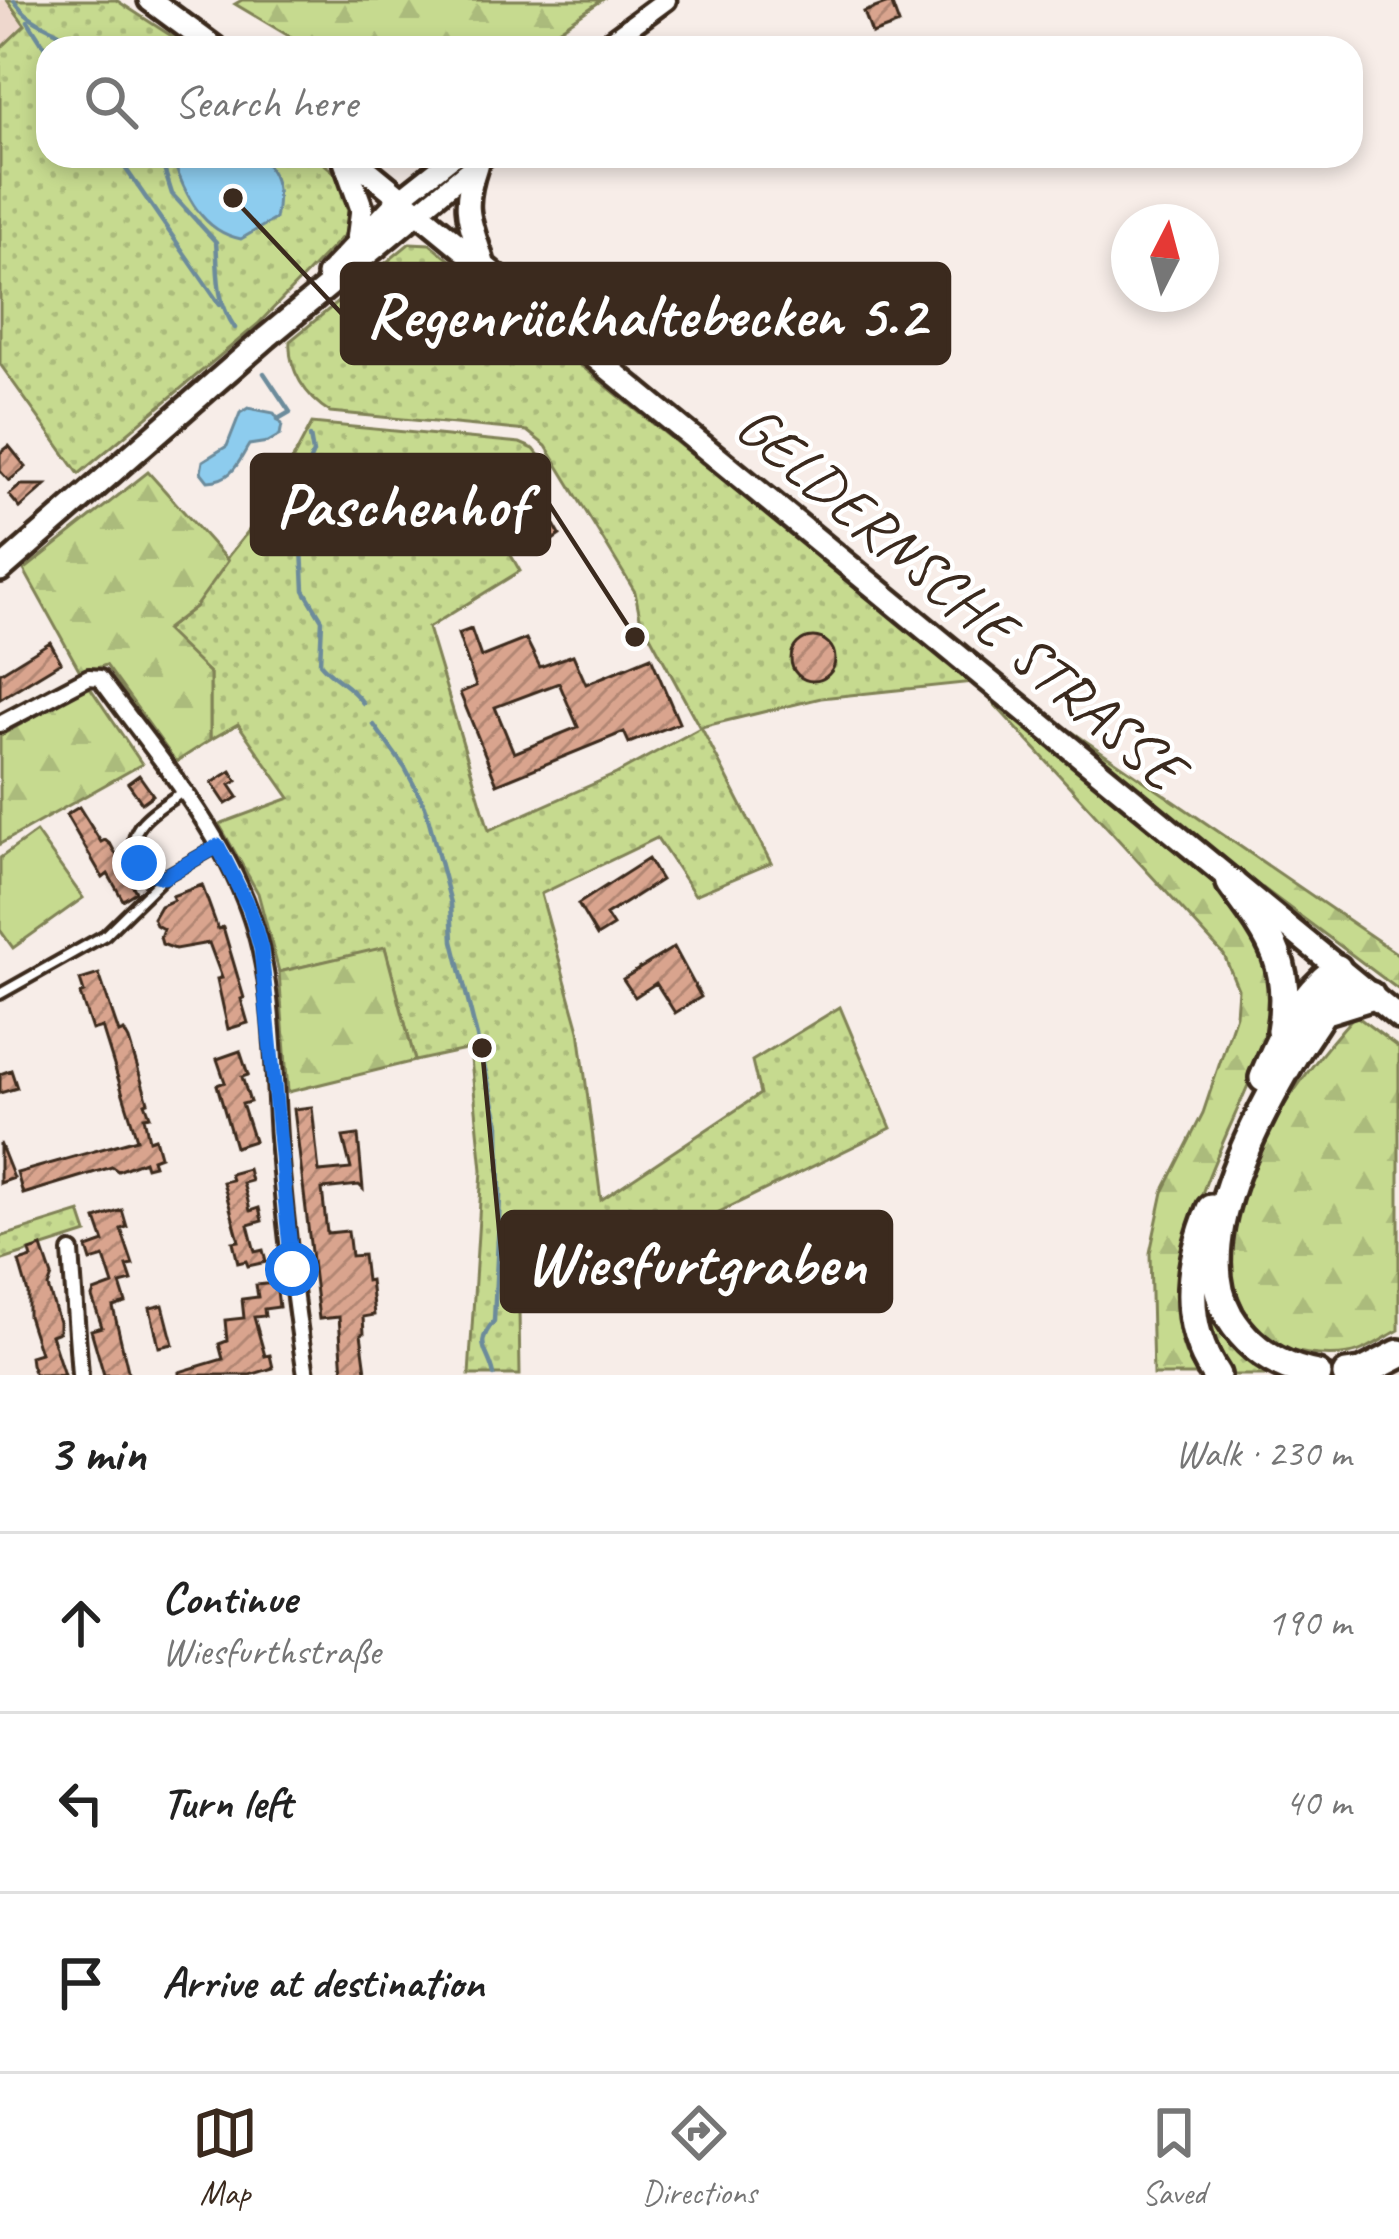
<!DOCTYPE html>
<meta charset="utf-8">
<style>
:root{--surface:#fff;--page:#f2f2f2;--text:#222;--muted:#767676;--line:#e0e0e0;--accent:#3b2a1e}
body{margin:0;font-family:Caveat,sans-serif;background:var(--page);color:var(--text)}
.compass{position:absolute;left:1111px;top:204px;width:108px;height:108px;border-radius:50%;background:var(--surface);box-shadow:0 6px 18px #0003;rotate:6deg}
.stop{position:absolute;width:36px;height:36px;margin:-27px;border:9px solid #1a73e8;border-radius:50%;background:#fff}
.stop.end{background:#1a73e8;border-color:#fff;box-shadow:0 3px 12px #0008}
.list{margin:0;padding:0;list-style:none}
h2{display:flex;justify-content:space-between;align-items:center;height:156px;margin:0;padding:0 48px;font-size:51px}
h2 small{font-size:39px;font-weight:400;color:var(--muted)}
.list li{display:grid;grid-template-columns:78px 1fr auto;gap:36px;align-items:center;box-sizing:border-box;height:180px;padding:0 48px;border-top:3px solid var(--line)}
.list b{display:block;font-size:45px;white-space:nowrap}
.list p{margin:0;font-size:39px;white-space:nowrap;color:var(--muted)}
.list em{font-size:39px;font-style:normal;color:var(--muted)}
.icon{flex:none;width:66px;height:66px;fill:none;stroke:currentColor;stroke-width:2;stroke-linecap:round;stroke-linejoin:round}
.map{position:relative;flex:none;width:1399px;height:1375px;overflow:hidden}
.search{position:absolute;background:var(--surface);box-shadow:0 6px 18px #0003;left:36px;right:36px;top:36px;height:132px;display:flex;align-items:center;gap:30px;box-sizing:border-box;padding:0 42px;border-radius:36px;color:var(--muted);font-size:45px}
.sheet{height:696px;background:var(--surface)}
nav{display:flex;justify-content:space-around;align-items:center;box-sizing:border-box;height:168px;border-top:3px solid var(--line);background:var(--surface);font-size:33px;color:var(--muted)}
nav a{display:grid;justify-items:center;gap:6px}
nav .on{color:var(--accent)}
.map>svg:first-child{display:block}
</style>
<div class="map">
<svg width="1399" height="1375" viewBox="0 0 1399 1375">
<defs>
<pattern id="green-dots" width="8" height="8" patternUnits="userSpaceOnUse" patternTransform="scale(3)"><rect width="8" height="8" fill="#c6da8f"/><path d="M2 2h.1M6 6h.1" fill="none" stroke="#abbb7b" stroke-width="1.8" stroke-linecap="round"/></pattern>
<pattern id="forest-firs" width="22" height="20" patternUnits="userSpaceOnUse" patternTransform="scale(3)"><rect width="22" height="20" fill="#c6da8f"/><path d="M5 1l3.5 6h-7zM16 11l3.5 6h-7z" fill="#abbb7b"/></pattern>
<pattern id="building-hatch" width="6" height="6" patternUnits="userSpaceOnUse" patternTransform="scale(3)"><rect width="6" height="6" fill="#d9a48e"/><path d="M-1 1l2-2M0 6l6-6M5 7l2-2" fill="none" stroke="#b18673"/></pattern>
</defs>
<rect width="100%" height="100%" fill="#f7ede8"/>
<filter id="ink" filterUnits="userSpaceOnUse"><feTurbulence type="fractalNoise" baseFrequency=".00833" numOctaves="2"/><feDisplacementMap in="SourceGraphic" scale="24" xChannelSelector="R" yChannelSelector="G"/><feConvolveMatrix kernelMatrix="1 2 1 2 8 2 1 2 1" color-interpolation-filters="sRGB"/></filter>
<g filter="url(#ink)">
<!-- built -->
<path fill="#eed7cd" d="M0,0H7L25,25L0,49Z"/>
<!-- green -->
<path fill="url(#green-dots)" stroke="#808256" stroke-width="3" d="M7,0H116L190,48H48V156H315L340,177L349,204L346,233L258,324L79,474L0,364V49L25,25Z
M410,243L430,244L974,682L821,698L701,727L771,863L695,895L657,838L541,894L579,1030L601,1200L760,1094L752,1061L840,1007L891,1128L519,1310L520,1375H469L482,1170L470,1049L415,1061L385,948L279,972L258,893L219,824L290,798L238,724L210,740V674L164,631L195,607L229,555L267,508L312,423L520,443L534,449L544,462L518,480L478,498L520,571L428,628L489,830L616,774L700,728L640,617L635,592L546,446L527,431L330,412C306,397 288,370 290,341Z
M80,1212L87,1233L0,1261V1237Z
M1208,1267L1286,1375H1224L1200,1324Z"/>
<!-- forest -->
<path fill="url(#forest-firs)" stroke="#808256" stroke-width="3" d="M242,0H602L532,48H309L235,4Z
M148,472L228,561L195,607L165,630L210,674V740L176,762L106,665L81,673L24,570Z
M853,582L1399,955V990L1263,888L1234,908C1256,934 1274,963 1276,998C1277,1024 1261,1054 1251,1078C1220,1154 1139,1299 1198,1375H1153L1150,1253L1163,1192L1203,1113L1236,1015L1238,989L1224,955L974,682Z
M89,686L142,764L0,844V736Z
M385,947L415,1061L288,1092L279,972Z
M1355,1015L1399,1048V1330C1384,1338 1366,1351 1349,1354C1325,1358 1288,1354 1267,1340C1245,1324 1223,1266 1228,1239C1243,1153 1298,1079 1355,1015Z"/>
<!-- pitch -->
<path fill="#c6da8f" stroke="#808256" stroke-width="3" d="M36,832L83,898L13,948L0,930V858Z"/>
<!-- water -->
<path fill="#8dccee" stroke="#6c8b9b" stroke-width="3" d="M171,156H258C278,172 281,194 275,219L241,239C199,231 185,191 171,156Z
M248,408L274,413L282,424L280,435L268,442L249,445C237,464 233,480 208,481L201,472L203,461L227,446L240,413Z"/>
<g fill="none" stroke-linecap="round" stroke-linejoin="round">
<!-- stream -->
<path stroke="#6c8b9b" stroke-width="4.5" d="M14,0C33,28 55,24 79,48
M28,21L48,52
M117,156L220,305
M160,156L172,194L216,242C219,276 215,299 235,328
M264,373L290,412L278,419
M310,436L313,453L290,509L291,526L302,548L304,590L322,620L320,663C333,679 350,685 363,703
M374,725L405,768L425,806L451,903L453,941L499,1125L500,1197L494,1321C473,1347 488,1348 494,1375"/>
</g>
<!-- building -->
<path fill="url(#building-hatch)" stroke="#3b2a1e" stroke-width="3" fill-rule="evenodd" d="M891,2L899,24L872,34L864,12Z
M9,446L26,467L9,481L0,471V453Z
M21,485H46L20,508L9,495Z
M548,514L560,535L541,548L524,528Z
M471,629L481,657L526,639L540,667L573,655L586,684L651,657L679,723L629,743L624,732L497,784L460,693L476,686L458,634ZM559,683L578,727L514,753L495,707Z
M791 659a22 22 0 1 1 44 0a22 22 0 1 1-44 0Z
M50,642L61,662L0,699V673Z
M231,771L237,781L230,785L238,797L226,804L212,783Z
M139,775L153,795L142,803L128,783Z
M79,807L101,842L105,840L111,845L136,892L123,900L108,874L103,878L66,815Z
M648,859L661,880L606,915L613,926L597,936L578,904Z
M202,885L218,929L223,927L244,998L241,999L248,1023L228,1029L217,979L222,978L209,943L175,949L162,944L160,937L163,929L156,925L153,918L160,906L174,900L172,896Z
M674,947L701,997L675,1013L656,983L635,997L623,979Z
M99,974L119,1033L124,1031L129,1040L148,1102L145,1103L150,1116L144,1117L149,1140L155,1138L160,1156L152,1159L154,1165L146,1167L144,1161L118,1171L112,1167L23,1194L17,1173L137,1139L102,1027L92,1030L80,994L84,992L80,980Z
M240,1051L248,1075L242,1077L250,1102L242,1104L254,1141L235,1147L217,1085L225,1082L217,1059Z
M11,1070L17,1088L0,1093V1074Z
M312,1107L319,1172L351,1169L343,1137L358,1135L363,1189L359,1185L322,1189L327,1233L348,1231L351,1256L363,1255L366,1281L370,1280L374,1315L363,1317L364,1333L361,1334L366,1371L343,1373L339,1317L319,1319L294,1109Z
M0,1143L14,1178L0,1183Z
M248,1169L251,1181L243,1183L247,1197L250,1211L259,1208L262,1221L248,1225L255,1252L263,1250L266,1262L248,1266L246,1261L238,1263L233,1242L239,1241L223,1182L232,1180L230,1174Z
M122,1210L127,1227L121,1229L133,1265L127,1266L132,1281L120,1284L126,1303L113,1307L129,1375H104L91,1330L102,1327L92,1297L94,1292L113,1285L104,1257L91,1261L87,1248L104,1242L96,1219Z
M42,1247L52,1276L48,1287L59,1322V1332L51,1335L64,1375H35L31,1364L30,1356L40,1353L28,1316V1293L19,1262L32,1258L30,1251Z
M276,1283L279,1307L264,1309L265,1316L254,1317L265,1356L270,1355L273,1368L250,1375H179V1372L223,1359L219,1344L227,1341L225,1320L244,1318L242,1299L258,1297L256,1285Z
M163,1305L173,1344L159,1347L150,1308Z"/>
<g fill="none" stroke-linecap="round" stroke-linejoin="round">
<defs>
<path id="service" d="M182,792C162,807 126,824 135,853C140,870 147,873 164,877L218,846
M0,994L105,935L164,877"/>
<path id="minor" d="M0,724L89,677L100,678C152,750 219,825 249,910C275,981 273,1062 278,1137C284,1216 294,1297 306,1375
M71,1252L80,1375"/>
<path id="tertiary" d="M601,48L666,0
M402,197L454,156
M419,211L485,156"/>
<path id="secondary" d="M150,0L215,48
M343,156L362,209L358,240
M350,156L1399,1018
M476,166C461,211 470,220 483,263
M328,275L402,197
M0,570L267,337L419,211"/>
<path id="motorway" d="M1231,883C1269,935 1293,962 1281,1031
M1325,1010L1370,996
M1264,1078C1281,1036 1299,998 1337,969
M1211,1209C1188,1265 1181,1323 1216,1375
M1317,1375C1279,1368 1249,1349 1229,1316C1188,1244 1255,1122 1292,1058C1310,1027 1333,1005 1337,969
M1347,1375L1362,1373L1399,1354"/>
</defs>
<!-- service casing -->
<use href="#service" stroke="#3b2a1e" stroke-width="16"/>
<!-- minor casing -->
<use href="#minor" stroke="#3b2a1e" stroke-width="22"/>
<!-- tertiary casing -->
<use href="#tertiary" stroke="#3b2a1e" stroke-width="27"/>
<!-- secondary casing -->
<use href="#secondary" stroke="#3b2a1e" stroke-width="30"/>
<!-- motorway casing -->
<use href="#motorway" stroke="#3b2a1e" stroke-width="36"/>
<!-- service -->
<use href="#service" stroke="#fff" stroke-width="8"/>
<!-- minor -->
<use href="#minor" stroke="#fff" stroke-width="14"/>
<!-- tertiary -->
<use href="#tertiary" stroke="#fff" stroke-width="18"/>
<!-- secondary -->
<use href="#secondary" stroke="#fff" stroke-width="21"/>
<!-- motorway -->
<use href="#motorway" stroke="#fff" stroke-width="27"/>
</g>
</g>
<g fill="none" stroke-linecap="round" stroke-linejoin="round" filter="url(#ink)">
<!-- route -->
<path stroke="#1a73e8" stroke-width="15" d="M139,863L146,872L164,877L218,846L250,910L261,949L292,1269"/>
</g>
<g text-anchor="middle" stroke-width="9" stroke-linejoin="round" paint-order="stroke">
<!-- street labels -->
<g font-size="60" fill="#3b2a1e" stroke="#fff">
<text transform="translate(961 596) rotate(40)" y="21">GELDERNSCHE STRASSE</text>
</g>
</g>
<!-- callouts -->
<path fill="none" stroke="#3b2a1e" stroke-width="4.5" d="M233 198L342 314M635 637L549 504M482 1048L502 1261"/>
<g fill="#3b2a1e" stroke="#fff" stroke-width="4.5">
<circle cx="233" cy="198" r="12"/>
<circle cx="635" cy="637" r="12"/>
<circle cx="482" cy="1048" r="12"/>
</g>
<g fill="#3b2a1e" stroke="#3b2a1e" stroke-width="4.5">
<rect x="342" y="264" width="607" height="99" rx="12"/>
<rect x="252" y="455" width="297" height="99" rx="12"/>
<rect x="502" y="1212" width="389" height="99" rx="12"/>
</g>
<g font-size="63" text-anchor="middle" font-weight="bold" fill="#fff">
<text x="646" y="336">Regenrückhaltebecken 5.2</text>
<text x="401" y="526">Paschenhof</text>
<text x="696" y="1284">Wiesfurtgraben</text>
</g>
</svg>
<svg class="compass" viewBox="-18 -18 36 36"><path d="M0-13l5 13h-10z" fill="#e53935"/><path d="M0 13l5-13h-10z" fill="#767676"/></svg>
<div class="stop" style="left:292px;top:1269px"></div>
<div class="stop end" style="left:139px;top:863px"></div>
<div class="search"><svg class="icon" aria-label="search" viewBox="0 0 24 24"><circle cx="10" cy="10" r="6"/><path d="M15 15l6 6"/></svg>Search here</div>
</div>
<section class="sheet">
<h2>3 min<small>Walk · 230 m</small></h2>
<ul class="list">
<li><svg class="icon" aria-label="ahead" viewBox="0 0 24 24"><path d="M12 20V5M6 11l6-6 6 6"/></svg><div><b>Continue</b><p>Wiesfurthstraße</p></div><em>190 m</em></li>
<li><svg class="icon" aria-label="left" viewBox="0 0 24 24"><path d="M17 20v-9H6M10 6l-5 5 5 5"/></svg><div><b>Turn left</b></div><em>40 m</em></li>
<li><svg class="icon" aria-label="arrive" viewBox="0 0 24 24"><path d="M6 21V4h12l-3 4 3 4H6"/></svg><div><b>Arrive at destination</b></div></li>
</ul>
</section>
<nav>
<a class="on"><svg class="icon" aria-label="map" viewBox="0 0 24 24"><path d="M3 6l6-2 6 2 6-2v14l-6 2-6-2-6 2zM9 4v14M15 6v14"/></svg>Map</a>
<a><svg class="icon" aria-label="directions" viewBox="0 0 24 24"><path d="M12 3l9 9-9 9-9-9zM9 14v-3h6M13 9l2 2-2 2"/></svg>Directions</a>
<a><svg class="icon" aria-label="saved" viewBox="0 0 24 24"><path d="M7 4h10v16l-5-4-5 4z"/></svg>Saved</a>
</nav>
